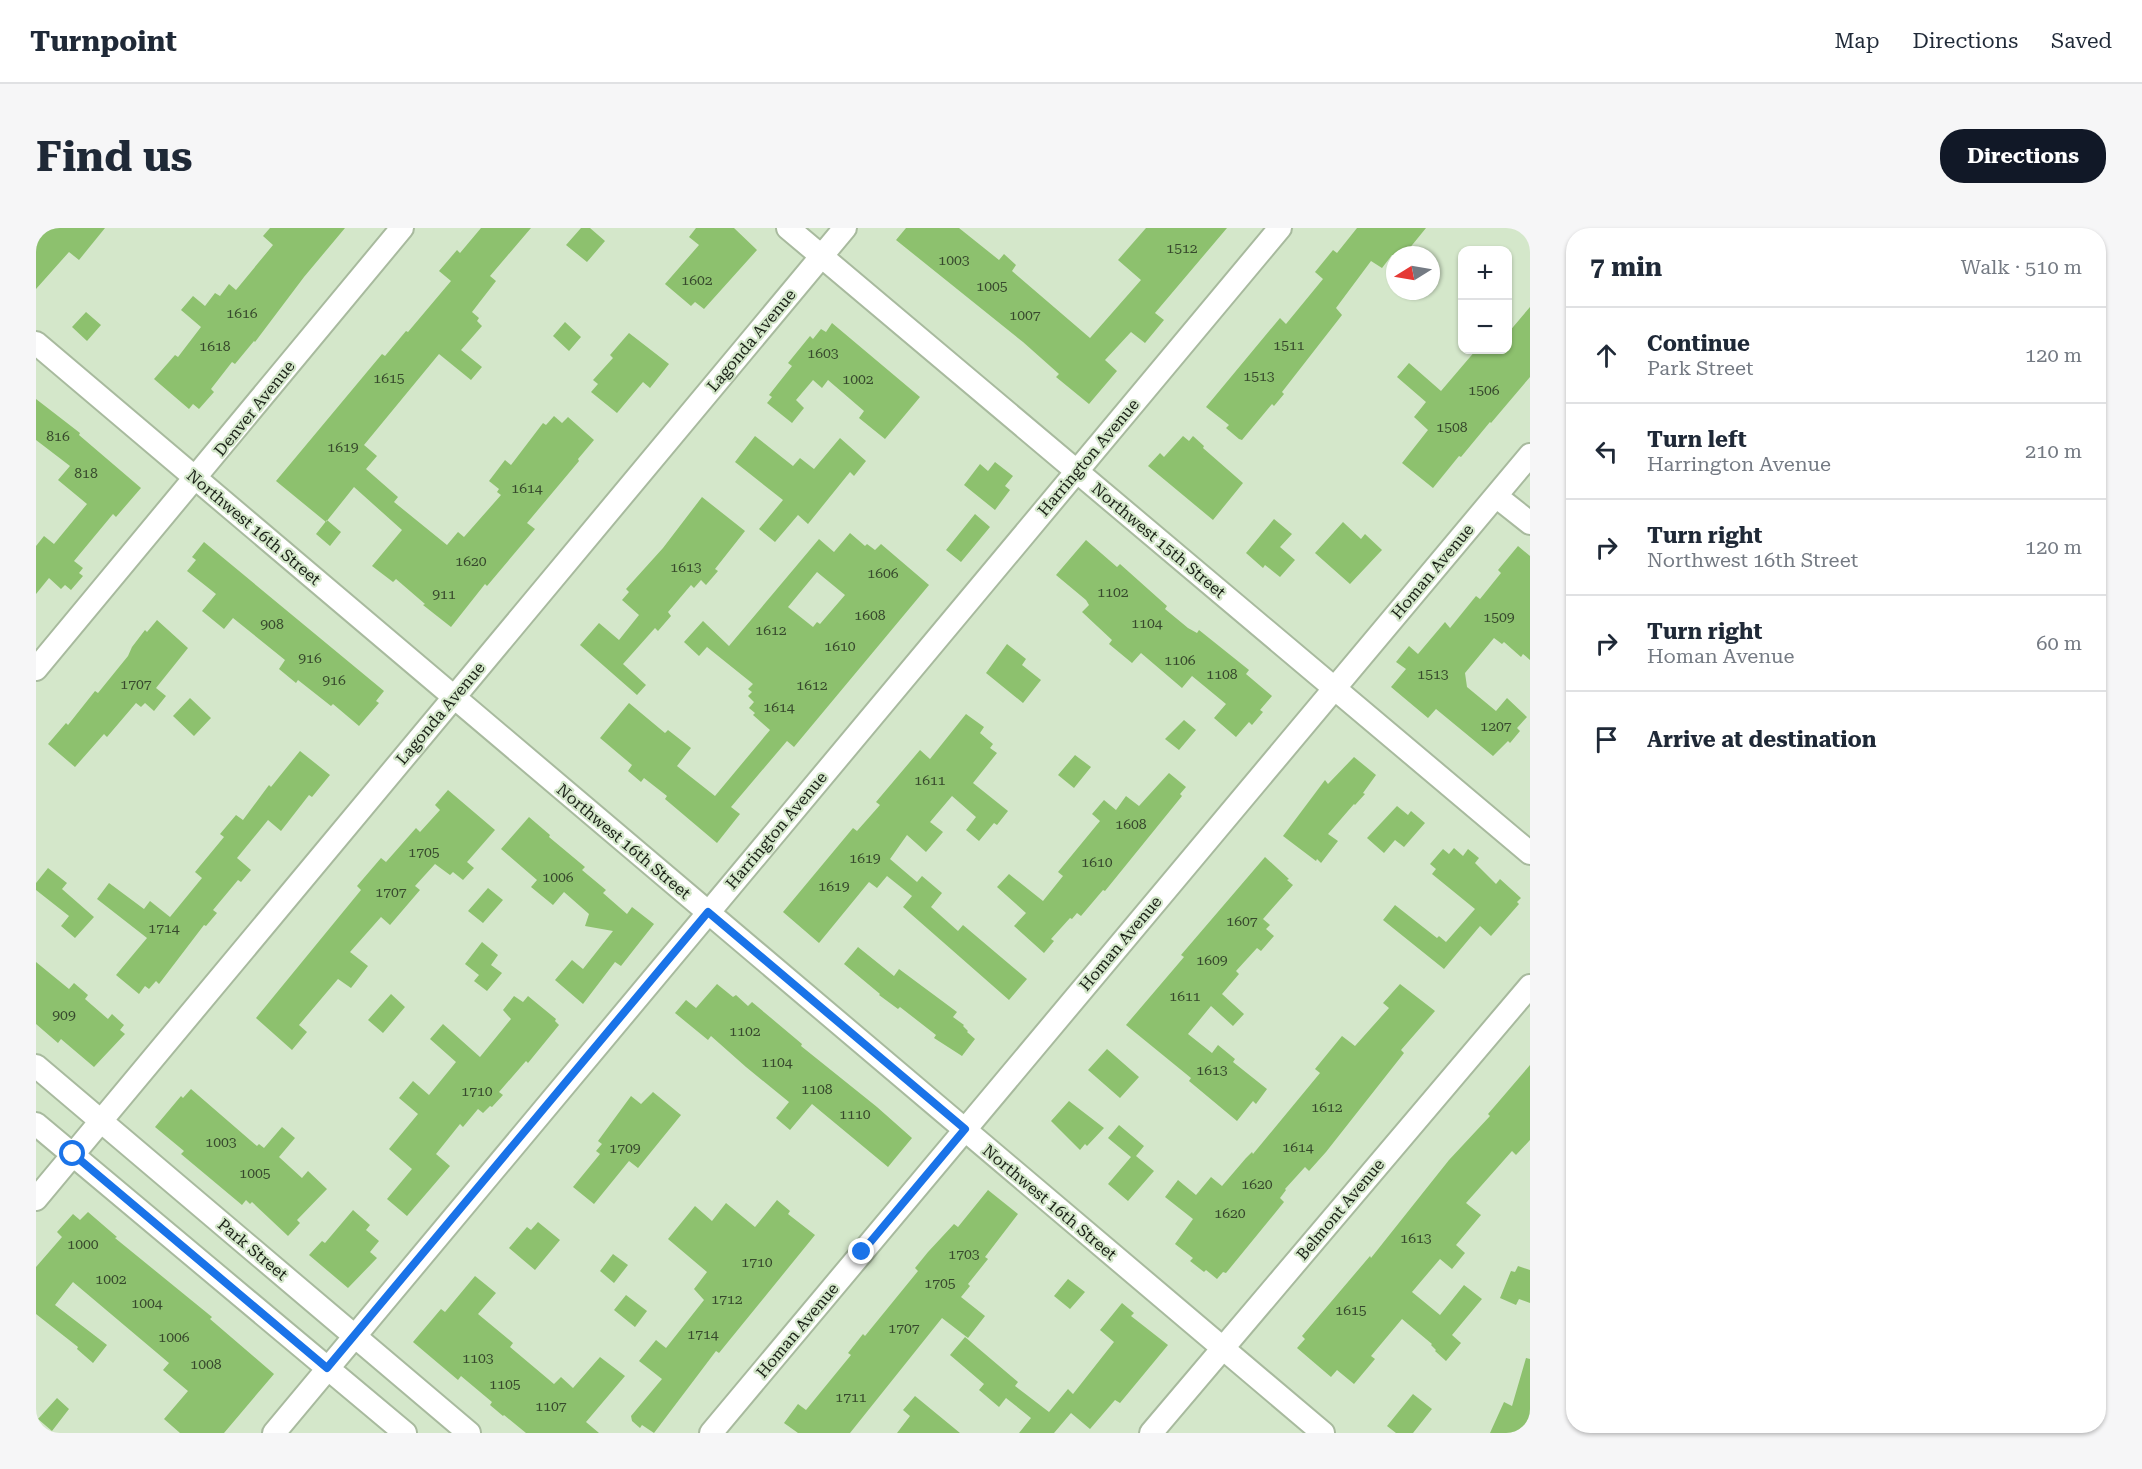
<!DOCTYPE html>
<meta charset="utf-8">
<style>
:root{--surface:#fff;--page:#f6f6f7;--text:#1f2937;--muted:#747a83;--line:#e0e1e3;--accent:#111827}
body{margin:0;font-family:"Roboto Serif",serif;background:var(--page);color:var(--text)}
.controls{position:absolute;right:18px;top:18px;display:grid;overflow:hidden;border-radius:12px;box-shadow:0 2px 4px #0004}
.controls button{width:54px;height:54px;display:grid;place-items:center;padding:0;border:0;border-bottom:2px solid var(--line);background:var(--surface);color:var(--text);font:30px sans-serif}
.compass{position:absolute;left:1350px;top:18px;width:54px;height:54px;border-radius:50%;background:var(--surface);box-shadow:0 2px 4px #0004;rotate:259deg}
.stop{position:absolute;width:18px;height:18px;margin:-14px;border:4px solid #1a73e8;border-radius:50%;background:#fff}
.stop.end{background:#1a73e8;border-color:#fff;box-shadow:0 2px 6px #0008}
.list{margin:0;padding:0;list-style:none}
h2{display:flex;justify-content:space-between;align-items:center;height:78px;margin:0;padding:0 24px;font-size:26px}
h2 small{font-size:20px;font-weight:400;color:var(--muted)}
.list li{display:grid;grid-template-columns:39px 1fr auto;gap:18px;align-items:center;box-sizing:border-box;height:96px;padding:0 24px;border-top:2px solid var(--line)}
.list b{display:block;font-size:22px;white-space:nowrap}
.list p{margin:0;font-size:20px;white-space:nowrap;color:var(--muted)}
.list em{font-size:20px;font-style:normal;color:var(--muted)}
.icon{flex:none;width:33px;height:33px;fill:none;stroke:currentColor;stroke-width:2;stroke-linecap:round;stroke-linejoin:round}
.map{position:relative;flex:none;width:1494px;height:1205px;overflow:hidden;border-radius:24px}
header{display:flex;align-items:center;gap:36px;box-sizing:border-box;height:84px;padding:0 30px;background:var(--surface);border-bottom:2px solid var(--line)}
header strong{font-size:28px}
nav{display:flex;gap:33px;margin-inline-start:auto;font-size:21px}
.intro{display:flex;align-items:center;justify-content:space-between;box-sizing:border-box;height:144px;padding:0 36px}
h1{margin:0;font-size:42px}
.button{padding:15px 27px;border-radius:24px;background:var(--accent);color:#fff;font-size:21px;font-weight:700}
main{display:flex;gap:36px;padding:0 36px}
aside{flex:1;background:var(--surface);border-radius:24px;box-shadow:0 2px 4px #0004}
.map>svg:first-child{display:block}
</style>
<header>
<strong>Turnpoint</strong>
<nav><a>Map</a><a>Directions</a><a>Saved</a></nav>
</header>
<div class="intro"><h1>Find us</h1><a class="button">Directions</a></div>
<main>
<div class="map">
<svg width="1494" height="1205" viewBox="0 0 1494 1205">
<rect width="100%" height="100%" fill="#d4e7ca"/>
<!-- building -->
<path fill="#8dc16e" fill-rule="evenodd" d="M9,0H69L43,32L33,24L0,61V10Z
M234,0H309L268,49L219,114L218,113L199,136L196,134L175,161L178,164L163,181L157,176L153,181L118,151L139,127L142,129L165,99L145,82L157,68L169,78L179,65L184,68L193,56L200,62L237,17L227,8Z
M445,0H495L454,48L460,53L436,84L443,90L441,93L446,98L425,122L446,139L435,152L403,126L328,217L341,228L330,241L362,269L358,274L411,317L422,304L428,309L465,267L461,264L463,261L453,253L469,232L475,237L507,195L510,197L518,188L526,195L532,189L558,212L542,231L543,233L491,295L499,301L451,358L449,356L415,399L387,377L389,376L360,351L357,354L336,338L366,302L318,259L290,294L240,253L346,126L349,128L370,103L372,104L415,53L403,43L421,22L424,25Z
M545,0H554L569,13L551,34L530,17Z
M660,0H698L721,22L668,81L659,74L655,78L629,56L663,17L653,9Z
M870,0H923L963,32L968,26L980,37L976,43L1054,110L1105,52L1082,32L1110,0H1191L1119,85L1128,92L1109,115L1095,104L1069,132L1081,143L1053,176L1020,149L1023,146L987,114L860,12Z
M1321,0H1390L1368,27H1356L1346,40L1335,33L1300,80L1306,87L1246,164L1248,166L1238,178L1236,176L1206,212L1203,211L1190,200L1193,197L1170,179L1244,90L1250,96L1287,51L1279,44L1297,22L1301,25Z
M1494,79V149L1455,195L1454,194L1425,229L1423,228L1397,260L1366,235L1392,202L1378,189L1390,174L1361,149L1373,135L1405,163L1440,122H1472V105Z
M50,84L65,97L51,113L36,99Z
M529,94L545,109L533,123L517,108Z
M796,95L884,169L849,211L823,190L828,183L792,152L786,160L777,152L760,172L768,180L756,195L731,175L736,169L733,167L756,138L752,135L774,108L777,111L785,101L790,104Z
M593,105L633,136L614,160L607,154L581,185L555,164L562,156L557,152L577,130L574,127Z
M0,171L44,205L43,207L105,260L80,289L77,286L38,333L47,340L43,345L47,348L35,362L29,357L25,361L13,350L0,366V318L8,308L18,316L51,276L22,252L34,238L0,212Z
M719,208L757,238L764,230L778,241L804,210L830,233L818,248L814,244L772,296L762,287L739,314L723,301L747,272L699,234Z
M1147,208L1153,213L1157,208L1168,218L1167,220L1207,255L1177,292L1112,238L1124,225L1128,229Z
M959,234L977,248L969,258L974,262L959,282L928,257L944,236L952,243Z
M666,269L709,303L679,341L682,343L670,357L665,352L658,360L655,357L632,384L635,388L622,403L619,400L587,436L610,457L601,467L544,417L563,395L583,412L603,387L586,372L593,364L590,361L627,320Z
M939,286L954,299L925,334L910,322Z
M1238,291L1256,306L1244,319L1259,332L1244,349L1229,337L1227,340L1210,325Z
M291,292L305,304L294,318L280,306Z
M1307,294L1325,311L1329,306L1346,322L1314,356L1279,325Z
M814,305L829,318L831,316L839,322L845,316L893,357L758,519L751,513L695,579L704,586L681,615L629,571L631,568L608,550L605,554L592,543L596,537L564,510L593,475L629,505L632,502L655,520L641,538L679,568L734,502L717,487L719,485L713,480L718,474L712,468L716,464L712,461L717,456L671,419L663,428L648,414L667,393L693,418L783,311L798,324ZM781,344L809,367L784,396L781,394L777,399L752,379Z
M1050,312L1081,339L1084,336L1131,378L1129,381L1152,400L1161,405L1163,402L1213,442L1210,446L1236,468L1224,482L1227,484L1216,497L1213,494L1200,509L1178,490L1190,476L1156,448L1146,460L1105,425L1096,435L1073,416L1076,412L1046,384L1053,377L1050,372L1020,347Z
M168,314L348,463L340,473L343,475L323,498L297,476L295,478L262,452L260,455L243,441L249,432L197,390L188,401L166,383L180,366L151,343L160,332L156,329Z
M1482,318L1494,328V432L1487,426L1485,429L1468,414L1466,416L1458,410L1429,445L1431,459L1460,483L1471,470L1491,489L1481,500L1484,503L1474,515L1472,513L1457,528L1400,481L1392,490L1355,459L1370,441L1360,434L1373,418L1382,426L1409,394L1414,400L1440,368L1444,371L1465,345L1462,342Z
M121,392L152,420L120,460L130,468L118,483L109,475L105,479L100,475L71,509L68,506L39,539L12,516L30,495L32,497L59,463L62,465L92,428L96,419L109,402L111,404Z
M971,416L990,431L986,437L1005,452L987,475L950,445Z
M154,470L175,490L158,508L137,488Z
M930,486L948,499L944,505L957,516L954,520L961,525L937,555L972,583L961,597L958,595L943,613L930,602L940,589L916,568L894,594L907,604L890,624L871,607L854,631L881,654L886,648L906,665L895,679L922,703L927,697L991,751L973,772L867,679L876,668L851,648L841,660L833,654L783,715L747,684L817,600L821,603L844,577L840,574L884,522L894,531Z
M1148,492L1160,502L1143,522L1129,511Z
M264,523L294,547L276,569L273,567L245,603L232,592L201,630L215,642L205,654L202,652L177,682L181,685L170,698L168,697L123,756L120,753L113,761L109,758L103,766L80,747L111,710L61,671L73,655L108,681L114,673L134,689L166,650L159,644L188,609L184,606L200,587L207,592L233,557L235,559Z
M1039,527L1055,539L1038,560L1022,547Z
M1318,529L1340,547L1327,565L1329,566L1319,577L1318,576L1292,606L1302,613L1285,635L1281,631L1280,633L1247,608L1289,552L1292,556Z
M1133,545L1150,559L1144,566L1146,568L1069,663L1067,662L1045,688L1041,685L1036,691L1034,690L1015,711L1018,713L1008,725L978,698L990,685L961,659L973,646L1007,673L1027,648L1022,644L1064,593L1056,586L1068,572L1080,582L1090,568L1103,578Z
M412,562L459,602L431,634L438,640L427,652L417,644L414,647L399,636L379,658L384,662L354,697L345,689L314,724L332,738L315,760L302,751L263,797L271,804L256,822L220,790L325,662L321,658L345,630L350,634L380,600L384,604L404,582L399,577Z
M1361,578L1372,587L1375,583L1389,595L1368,619L1359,612L1348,625L1331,610Z
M493,589L514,607L513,609L549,639L546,642L570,662L567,665L591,686L596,679L618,696L585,738L579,734L547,776L519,752L536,732L547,741L577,703L549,698L553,686L528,664L517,677L495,659L501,652L465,621Z
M1418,620L1427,628L1432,621L1443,630L1439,635L1460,656L1464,651L1485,670L1481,674L1483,676L1455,708L1444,698L1408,741L1347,692L1359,677L1401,710L1403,708L1410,714L1439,681L1396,646L1400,641L1394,636L1407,621L1413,626Z
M1229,629L1253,651L1251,652L1257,657L1227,691L1234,697L1230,701L1238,708L1225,723L1221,720L1200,743L1203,746L1186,766L1208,786L1197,798L1175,778L1152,806L1176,825L1182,817L1199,831L1197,834L1231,861L1220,876L1217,873L1201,893L1153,853L1155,850L1090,797L1148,729L1145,727Z
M12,640L31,655L26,661L58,689L39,710L25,698L33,688L0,662V655Z
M452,660L467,672L447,695L432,683Z
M446,714L462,727L455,737L466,745L451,763L438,753L443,747L429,736Z
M822,719L858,748L863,741L921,784L917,789L928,797L927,798L932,803L931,804L939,811L926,828L898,810L900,807L864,779L862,781L843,767L844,766L808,736Z
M0,734L33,761L38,755L52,767L49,771L72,791L76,786L88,797L84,802L89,806L58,839L25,811L22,815L0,796Z
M681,756L697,769L700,767L712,778L716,774L766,816L765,818L841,879L876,910L852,939L776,876L754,902L740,890L753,874L710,839L675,808L672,812L639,785L650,772L660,780Z
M1364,756L1399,783L1365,822L1368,825L1290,924L1273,943L1269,939L1249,961L1250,962L1244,970L1248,974L1190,1045L1187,1044L1181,1051L1170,1042L1168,1044L1154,1033L1157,1030L1139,1016L1157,991L1129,969L1142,952L1160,967L1175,949L1186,958L1210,930L1216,924L1217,926L1284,845L1279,841L1306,808L1319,818L1353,780L1347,775Z
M355,766L369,779L347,805L332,792Z
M478,768L487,774L492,768L520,791L519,793L523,797L492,835L490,833L463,864L467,867L456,879L454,878L447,885L442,881L427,899L424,896L400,926L414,938L371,988L351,971L376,941L353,921L382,886L363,870L377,853L393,867L420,834L394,811L407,796L444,829L475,791L467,782Z
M1071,821L1103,849L1084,870L1052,842Z
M1494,837V912L1480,927L1476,923L1430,975L1445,987L1420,1017L1429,1025L1416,1041L1404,1031L1376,1064L1404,1087L1428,1057L1446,1071L1416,1107L1425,1115L1410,1133L1399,1123L1400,1122L1395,1117L1396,1116L1366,1091L1335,1128L1339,1131L1318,1156L1301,1142L1295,1149L1261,1120L1269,1111L1266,1108L1334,1028L1335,1030L1413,932L1454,888L1452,886Z
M155,861L221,918L223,916L228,920L246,899L259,910L243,929L266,950L272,943L291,961L261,992L264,995L252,1008L216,974L214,976L210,972L206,977L145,926L148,923L119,899L145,868L147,870Z
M617,864L645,887L602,940L593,933L558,976L537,959L564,926L560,923L566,916L562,913L595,868L605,876Z
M1033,873L1068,900L1051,918L1049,916L1044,922L1015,893Z
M1083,897L1108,918L1100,928L1118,943L1092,973L1072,956L1095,929L1072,910Z
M952,962L982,986L949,1029L952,1031L932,1056L934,1058L925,1069L949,1088L932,1110L906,1090L814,1205H762L748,1195L762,1176L770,1182L815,1127L812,1125L827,1106L829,1108L882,1043L879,1040L892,1024L918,996L922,999Z
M741,972L754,983L752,986L779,1007L683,1125L680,1123L618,1205L606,1197L604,1200L596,1193L595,1188L626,1151L603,1133L620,1112L630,1120L668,1072L658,1061L671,1044L632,1011L659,978L676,993L690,975L719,999Z
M317,982L334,997L330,1002L343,1013L334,1024L341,1030L312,1060L273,1027L286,1013L289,1015Z
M52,984L81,1009L79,1010L176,1089L174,1091L238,1146L188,1205H144L128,1191L152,1163L127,1142L133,1135L37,1054L19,1077L71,1117L57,1135L41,1121L42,1119L0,1086V1039L26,1009L21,1004L37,986L44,992Z
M502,994L524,1012L499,1042L473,1020L491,999L495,1002Z
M577,1026L592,1037L578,1055L564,1043Z
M1482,1038L1494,1042V1075L1483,1071L1480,1077L1464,1070L1475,1043L1479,1044Z
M439,1048L460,1065L442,1086L477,1115L474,1119L518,1156L525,1149L537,1160L564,1129L589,1148L550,1194L563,1205H490L468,1187L467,1188L454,1177L456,1174L425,1148L422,1152L377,1114L405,1081L409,1084Z
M1032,1051L1049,1064L1034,1081L1018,1068Z
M590,1067L611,1083L599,1099L578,1082Z
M1086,1075L1098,1085L1095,1088L1132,1117L1084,1175L1079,1172L1054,1201L1035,1185L1018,1205H983L995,1190L970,1170L963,1179L943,1162L948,1156L914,1127L929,1109L982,1154L979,1158L1013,1184L1032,1161L1037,1166L1078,1114L1064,1102Z
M1490,1130L1494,1131V1205H1454L1468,1174L1476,1178Z
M1377,1166L1396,1181L1377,1205H1360L1351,1198Z
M879,1168L924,1205H861L874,1188L867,1182Z
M21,1170L33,1181L16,1203L2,1191Z"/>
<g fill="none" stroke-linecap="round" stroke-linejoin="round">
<defs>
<path id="minor" d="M752,0L1494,625
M0,115L1287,1205
M1460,268L1494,295
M0,441L366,0
M0,838L433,1205
M0,896L369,1205
M0,971L809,0
M238,1205L1244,0
M675,1205L1494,227
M1115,1205L1494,758"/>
</defs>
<!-- minor casing -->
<use href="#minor" stroke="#a8ba9e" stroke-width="26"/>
<!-- minor -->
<use href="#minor" stroke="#fff" stroke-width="22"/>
</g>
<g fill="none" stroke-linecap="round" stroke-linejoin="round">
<!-- route -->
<path stroke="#1a73e8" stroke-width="8" d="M37,926L291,1140L672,684L929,901L826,1024"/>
</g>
<g text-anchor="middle" stroke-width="4.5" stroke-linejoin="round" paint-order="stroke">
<!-- number labels -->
<g font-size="14" fill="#37492d">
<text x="1146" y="25">1512</text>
<text x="918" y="37">1003</text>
<text x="661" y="57">1602</text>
<text x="956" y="63">1005</text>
<text x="206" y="90">1616</text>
<text x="989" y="92">1007</text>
<text x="1253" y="122">1511</text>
<text x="179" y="123">1618</text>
<text x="787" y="130">1603</text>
<text x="1223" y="153">1513</text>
<text x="353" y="155">1615</text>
<text x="822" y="156">1002</text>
<text x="1448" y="167">1506</text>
<text x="1416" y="204">1508</text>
<text x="22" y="213">816</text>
<text x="307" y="224">1619</text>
<text x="50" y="250">818</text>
<text x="491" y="265">1614</text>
<text x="435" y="338">1620</text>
<text x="650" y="344">1613</text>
<text x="847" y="350">1606</text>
<text x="1077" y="369">1102</text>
<text x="408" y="371">911</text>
<text x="834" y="392">1608</text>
<text x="1463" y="394">1509</text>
<text x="1111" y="400">1104</text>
<text x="236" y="401">908</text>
<text x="735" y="407">1612</text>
<text x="804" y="423">1610</text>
<text x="274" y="435">916</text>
<text x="1144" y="437">1106</text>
<text x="1186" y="451">1108</text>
<text x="1397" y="451">1513</text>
<text x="298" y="457">916</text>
<text x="100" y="461">1707</text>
<text x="776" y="462">1612</text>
<text x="743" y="484">1614</text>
<text x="1460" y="503">1207</text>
<text x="894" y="557">1611</text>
<text x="1095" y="601">1608</text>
<text x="388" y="629">1705</text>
<text x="829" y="635">1619</text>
<text x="1061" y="639">1610</text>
<text x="522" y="654">1006</text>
<text x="798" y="663">1619</text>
<text x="355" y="669">1707</text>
<text x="1206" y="698">1607</text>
<text x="128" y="705">1714</text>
<text x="1176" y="737">1609</text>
<text x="1149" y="773">1611</text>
<text x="28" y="792">909</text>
<text x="709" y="808">1102</text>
<text x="741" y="839">1104</text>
<text x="1176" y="847">1613</text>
<text x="781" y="866">1108</text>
<text x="441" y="868">1710</text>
<text x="1291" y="884">1612</text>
<text x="819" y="891">1110</text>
<text x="185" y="919">1003</text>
<text x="1262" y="924">1614</text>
<text x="589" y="925">1709</text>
<text x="219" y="950">1005</text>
<text x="1221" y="961">1620</text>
<text x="1194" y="990">1620</text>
<text x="1380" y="1015">1613</text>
<text x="47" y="1021">1000</text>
<text x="928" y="1031">1703</text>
<text x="721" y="1039">1710</text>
<text x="75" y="1056">1002</text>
<text x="904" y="1060">1705</text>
<text x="691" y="1076">1712</text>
<text x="111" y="1080">1004</text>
<text x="1315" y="1087">1615</text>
<text x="868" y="1105">1707</text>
<text x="667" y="1111">1714</text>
<text x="138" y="1114">1006</text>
<text x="442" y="1135">1103</text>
<text x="170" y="1141">1008</text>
<text x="469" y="1161">1105</text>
<text x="815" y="1174">1711</text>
<text x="515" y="1183">1107</text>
</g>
<!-- street labels -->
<g font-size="16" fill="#1a2117" stroke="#d4e7ca">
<text transform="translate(715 112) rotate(-50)" y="6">Lagonda Avenue</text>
<text transform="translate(218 180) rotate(-51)" y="6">Denver Avenue</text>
<text transform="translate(1052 229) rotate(-50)" y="6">Harrington Avenue</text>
<text transform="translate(218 299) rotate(40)" y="6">Northwest 16th Street</text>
<text transform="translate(1123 312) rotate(40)" y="6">Northwest 15th Street</text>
<text transform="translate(1396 343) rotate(-50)" y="6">Homan Avenue</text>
<text transform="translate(404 485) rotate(-50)" y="6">Lagonda Avenue</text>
<text transform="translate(740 602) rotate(-50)" y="6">Harrington Avenue</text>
<text transform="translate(588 613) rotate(40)" y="6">Northwest 16th Street</text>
<text transform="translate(1084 715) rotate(-50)" y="6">Homan Avenue</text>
<text transform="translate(1014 974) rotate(40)" y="6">Northwest 16th Street</text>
<text transform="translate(1304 981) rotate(-50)" y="6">Belmont Avenue</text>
<text transform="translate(217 1021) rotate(40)" y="6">Park Street</text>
<text transform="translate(761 1102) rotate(-50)" y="6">Homan Avenue</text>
</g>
</g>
</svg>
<div class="controls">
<button>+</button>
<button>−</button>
</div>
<svg class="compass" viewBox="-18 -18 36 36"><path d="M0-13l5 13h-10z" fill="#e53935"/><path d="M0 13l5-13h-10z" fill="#747a83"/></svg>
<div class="stop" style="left:37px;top:926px"></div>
<div class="stop end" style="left:826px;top:1024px"></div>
</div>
<aside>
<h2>7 min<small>Walk · 510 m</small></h2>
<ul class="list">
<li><svg class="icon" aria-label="ahead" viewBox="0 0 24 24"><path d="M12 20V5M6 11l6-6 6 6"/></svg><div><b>Continue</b><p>Park Street</p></div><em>120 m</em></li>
<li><svg class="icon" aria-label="left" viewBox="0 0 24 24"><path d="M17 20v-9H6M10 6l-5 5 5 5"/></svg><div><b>Turn left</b><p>Harrington Avenue</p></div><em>210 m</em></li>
<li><svg class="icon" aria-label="right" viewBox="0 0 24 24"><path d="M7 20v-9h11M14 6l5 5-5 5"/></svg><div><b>Turn right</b><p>Northwest 16th Street</p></div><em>120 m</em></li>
<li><svg class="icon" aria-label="right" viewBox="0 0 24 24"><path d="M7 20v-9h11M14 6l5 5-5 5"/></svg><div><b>Turn right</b><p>Homan Avenue</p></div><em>60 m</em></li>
<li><svg class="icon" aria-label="arrive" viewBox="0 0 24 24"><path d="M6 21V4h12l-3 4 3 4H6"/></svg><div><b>Arrive at destination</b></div></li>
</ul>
</aside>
</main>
